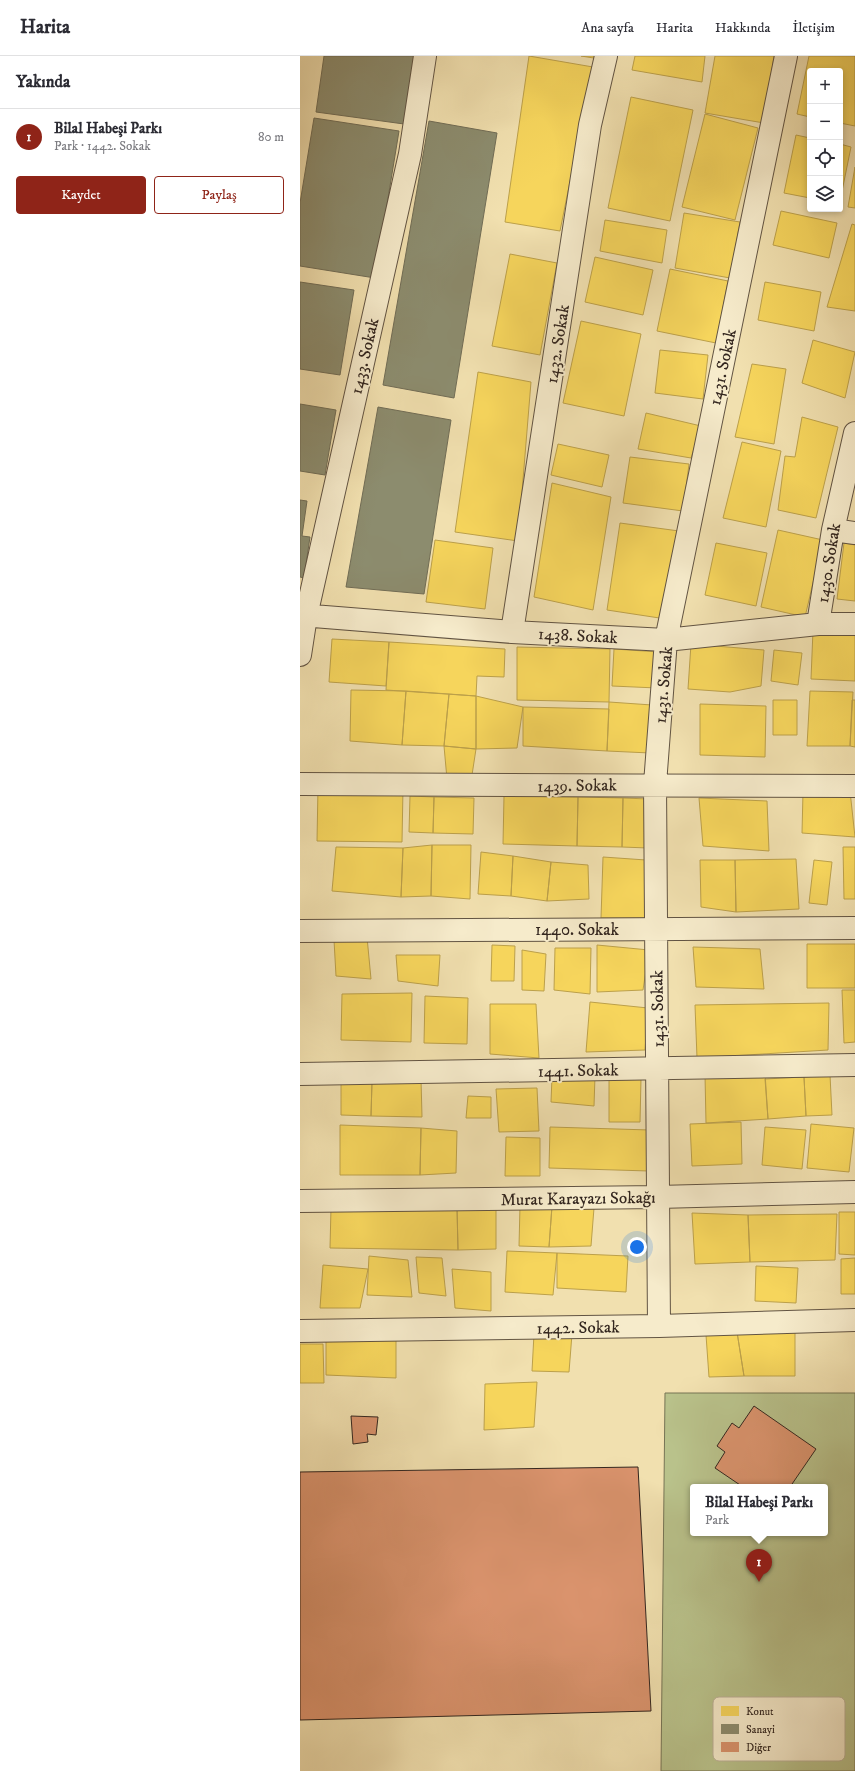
<!DOCTYPE html>
<html lang="tr">
<meta charset="utf-8">
<style>
:root{--surface:#fff;--page:#f2f2f3;--text:#2b2b33;--muted:#7c7c81;--line:#e1e1e2;--accent:#8f2418}
body{margin:0;font-family:"IM FELL DW Pica",serif;background:var(--page);color:var(--text)}
.controls{position:absolute;right:12px;top:12px;display:grid;overflow:hidden;border-radius:4px;box-shadow:0 2px 6px #0003}
.controls button{width:36px;height:36px;display:grid;place-items:center;padding:0;border:0;border-bottom:1px solid var(--line);background:var(--surface);color:var(--text);font:20px sans-serif}
.you{position:absolute;left:337px;top:1191px;width:14px;height:14px;margin:-10px;border:3px solid #fff;border-radius:50%;background:#1a73e8;box-shadow:0 0 0 6px #1a73e833}
.badge{display:grid;place-items:center;width:26px;height:26px;border-radius:50%;background:var(--accent);color:#fff;font-size:13px;font-weight:700}
.pin{position:absolute;translate:-50% -33px;filter:drop-shadow(0 1px 2px #0008)}
.pin::after{content:'';position:absolute;top:21px;width:14px;height:12px;background:inherit;clip-path:polygon(0 0,100% 0,50% 100%)}
.popup{position:absolute;left:390px;top:1428px;width:138px;height:52px;box-sizing:border-box;display:grid;place-content:center;border-radius:4px;background:var(--surface);filter:drop-shadow(0 1px 3px #0005);font-size:13px;white-space:nowrap;color:var(--muted)}
.popup b{font-size:15px;color:var(--text)}
.popup::after{content:'';position:absolute;left:50%;top:100%;margin-left:-8px;border:8px solid transparent;border-top-color:var(--surface)}
.list{margin:0;padding:0;list-style:none}
h2{display:flex;justify-content:space-between;align-items:center;height:52px;margin:0;padding:0 16px;font-size:17px}
h2 small{font-size:13px;font-weight:400;color:var(--muted)}
.list li{display:grid;grid-template-columns:26px 1fr auto;gap:12px;align-items:center;box-sizing:border-box;height:56px;padding:0 16px;border-top:1px solid var(--line)}
.list b{display:block;font-size:15px;white-space:nowrap}
.list p{margin:0;font-size:13px;white-space:nowrap;color:var(--muted)}
.list em{font-size:13px;font-style:normal;color:var(--muted)}
.actions{display:flex;gap:8px;padding:12px 16px}
.actions a{flex:1;padding:9px 0;border:1px solid var(--accent);border-radius:4px;text-align:center;font-size:14px;color:var(--accent)}
.actions .main{background:var(--accent);color:#fff}
.icon{flex:none;width:22px;height:22px;fill:none;stroke:currentColor;stroke-width:2;stroke-linecap:round;stroke-linejoin:round}
.map{position:relative;flex:none;width:555px;height:1715px;overflow:hidden}
header{display:flex;align-items:center;gap:24px;box-sizing:border-box;height:56px;padding:0 20px;background:var(--surface);border-bottom:1px solid var(--line)}
header strong{font-size:19px}
nav{display:flex;gap:22px;margin-inline-start:auto;font-size:14px}
main{display:flex}
aside{flex:1;background:var(--surface)}
.map>svg:first-child{display:block}
</style>
<header>
<strong>Harita</strong>
<nav><a>Ana sayfa</a><a>Harita</a><a>Hakkında</a><a>İletişim</a></nav>
</header>
<main>
<aside>
<h2>Yakında<small></small></h2>
<ul class="list">
<li><span class="badge">1</span><div><b>Bilal Habeşi Parkı</b><p>Park · 1442. Sokak</p></div><em>80 m</em></li>
</ul>
<div class="actions"><a class="main">Kaydet</a><a>Paylaş</a></div>
</aside>
<div class="map">
<svg width="555" height="1715" viewBox="0 0 555 1715">
<rect width="100%" height="100%" fill="#f1e0af"/>
<filter id="stains"><feTurbulence type="fractalNoise" baseFrequency=".005" numOctaves="4"/><feColorMatrix values="0 0 0 0 .2 0 0 0 0 .09 0 0 0 0 .02 0 0 0 .5 -.17"/></filter>
<radialGradient id="worn" r=".72"><stop offset=".6" stop-color="#630" stop-opacity="0"/><stop offset="1" stop-color="#630" stop-opacity=".3"/></radialGradient>
<!-- green -->
<path fill="#b9c28b" stroke="#767455" fill-rule="evenodd" d="M365,1337H555V1715H361ZM393,1431H525V1477H393Z"/>
<!-- homes -->
<path fill="#f6d55c" stroke="#bca04a" d="M229,0L293,11L260,175L205,166Z
M281,0H301L300,3Z
M335,0H405L402,26L332,14Z
M415,0H474L464,67L405,57Z
M509,0H555V70L540,67V15H510V61L497,58Z
M331,41L393,54L370,165L308,152Z
M405,58L458,72L435,164L382,151Z
M496,79L510,82V142L484,137Z
M540,88L551,91L540,145Z
M555,111V152L548,151Z
M481,155L537,167L529,202L473,189Z
M384,157L440,166L430,222L375,212Z
M305,164L367,174L362,207L300,195Z
M552,168L555,169V255L527,251Z
M210,198L257,207L240,299L192,290Z
M295,201L353,214L343,259L285,246Z
M370,213L428,225L416,287L357,275Z
M465,226L521,236L514,275L458,264Z
M281,265L341,278L324,360L263,347Z
M513,284L555,296L545,342L502,327Z
M360,294L408,299L403,343L355,337Z
M452,308L486,313L474,388L435,381Z
M178,316L231,326L218,485L155,476Z
M346,357L401,370L391,402L338,393Z
M502,361L538,371L516,462L478,454L485,400L495,401Z
M442,386L481,395L466,471L423,462Z
M258,388L309,399L302,431L251,419Z
M330,401L389,408L383,455L323,447Z
M252,427L311,441L293,554L234,541Z
M320,467L379,475L366,563L307,554Z
M478,474L523,484L505,561L461,551Z
M135,484L193,492L185,553L126,546Z
M416,487L467,497L456,550L405,539Z
M544,487L555,489V545L537,543Z
M513,574L555,577V625L511,623Z
M32,583L89,586L86,630L29,626Z
M89,586L205,593L204,621L177,620L176,640L86,634Z
M391,588L464,594L461,630L430,636L388,633Z
M217,591L310,593L309,646L217,644Z
M314,593L359,596L357,632L312,630Z
M474,594L502,597L498,629L471,625Z
M51,634L106,635L102,689L50,685Z
M106,635L149,638L144,690L102,689Z
M510,635L553,636L550,690H507Z
M149,638L176,640V693L144,690Z
M176,640L223,651L217,692L176,693Z
M473,644H497V679H473Z
M552,644H555V691L550,690Z
M309,646L352,649L350,697L307,695Z
M400,648L466,650L465,701L400,699Z
M223,651L309,653L307,695L223,690Z
M144,690L176,693L172,719L147,723Z
M18,731L103,732L102,786L17,785Z
M550,735L555,781L502,777L503,736Z
M110,740L134,741L133,777L109,776Z
M204,740L278,741L277,790L203,788Z
M134,741L174,742L173,778L133,777Z
M278,741L323,742L322,791L277,790Z
M323,742L349,743L348,792L322,791Z
M399,742L467,745L469,795L403,790Z
M132,789L131,840L101,841L103,792Z
M132,789H171L170,843L131,840Z
M36,791L103,792L101,841L32,835Z
M543,791H555V843H544Z
M181,796L213,800L211,840L178,838Z
M213,800L251,806L247,845L211,840Z
M303,801L346,804L350,862H301Z
M496,803L499,853L436,856L435,804Z
M400,804H435L436,856L401,851Z
M514,804L532,806L527,849L509,847Z
M251,806L288,809L289,843L247,845Z
M67,881L71,923L36,920L34,884Z
M507,888H555V932H507Z
M192,889L215,890L214,925H191Z
M297,889L349,894L343,934L297,936Z
M393,891L460,893L464,933L396,931Z
M255,892H291L290,938L254,934Z
M222,894L246,898L244,935L222,934Z
M96,899H140L138,930L98,925Z
M542,934H555V986L544,987Z
M112,937L111,986L41,984L42,938Z
M125,940L168,942L167,988L124,987Z
M290,946L348,952L345,994L286,996Z
M529,947L528,994L397,1002L395,949Z
M190,948H236L239,1002L190,998Z
M465,1017L468,1063L406,1067L405,1019Z
M530,1019L532,1059L506,1060L504,1021Z
M295,1020L294,1050L251,1046L252,1021Z
M504,1021L506,1060L468,1063L465,1023Z
M121,1023L122,1061L71,1060L72,1025Z
M309,1023H341L340,1066H309Z
M41,1024L72,1025L71,1060L41,1059Z
M237,1032L239,1075L199,1076L196,1033Z
M168,1040L191,1041V1062H166Z
M441,1066L442,1108L392,1110L390,1068Z
M511,1068L554,1072L549,1116L507,1112Z
M40,1069L121,1072L120,1119H40Z
M250,1071L350,1074L349,1115L249,1112Z
M465,1071L506,1074L502,1113L462,1109Z
M121,1072L157,1075L156,1117L120,1119Z
M206,1081L240,1082V1120H205Z
M220,1150H252L249,1191L219,1190Z
M252,1150L294,1152L291,1190L249,1191Z
M157,1151L158,1194L30,1192L31,1152Z
M157,1151L196,1152V1193L158,1194Z
M539,1156H555V1199L539,1198Z
M392,1157L448,1159L450,1206L395,1208Z
M537,1158L535,1204L450,1206L448,1159Z
M207,1195L257,1197L253,1239L205,1236Z
M257,1197L328,1200L326,1236L257,1232Z
M69,1200L108,1204L112,1241L67,1239Z
M116,1201L142,1202L146,1240L119,1237Z
M555,1202V1238H541V1203Z
M23,1209L68,1213L60,1252H20Z
M456,1210L498,1212L496,1247L455,1245Z
M152,1213L191,1216V1255L155,1252Z
M495,1271V1320H444L437,1276Z
M437,1276L444,1320L409,1321L406,1279Z
M234,1278H272L269,1316L232,1315Z
M96,1281V1322L26,1319V1282Z
M0,1288H23L24,1327H0Z
M237,1326L234,1371L184,1374L185,1328Z"/>
<!-- industry -->
<path fill="#8c8c6e" stroke="#716d56" d="M24,0H114L104,68L16,56Z
M14,62L99,75L75,222L0,210V147Z
M129,65L197,77L154,342L83,329Z
M0,226L54,234L40,319L0,313Z
M0,348L36,354L25,419L0,415Z
M78,351L151,364L124,538L46,531Z
M0,444L7,445L2,480L10,481L4,522L0,521Z"/>
<!-- building -->
<path fill="#da936d" stroke="#33261f" d="M454,1350L516,1393L490,1431H443L415,1412L425,1396L417,1390L432,1367L439,1372Z
M51,1360L78,1361L76,1379L67,1378L68,1386L53,1388Z
M338,1411L351,1655L0,1664V1416Z"/>
<g fill="none" stroke-linecap="round" stroke-linejoin="round">
<defs>
<path id="minor" d="M533,474L555,477
M0,559L212,576L366,584L518,568H555
M518,568L533,474L555,377
M212,576L290,69L306,0
M0,599L6,560L110,98L125,0
M0,728C185,730 370,729 555,730
M0,875L555,872
M0,1018L555,1009
M0,1145L358,1141L555,1136
M359,1270L355,728L366,584L486,0
M0,1275L359,1270L555,1264"/>
</defs>
<!-- minor casing -->
<use href="#minor" stroke="#625443" stroke-width="24"/>
<!-- minor -->
<use href="#minor" stroke="#f6ebcb" stroke-width="22"/>
</g>
<g text-anchor="middle" stroke-width="4" stroke-linejoin="round" paint-order="stroke">
<!-- street labels -->
<g font-size="17" fill="#33261f" stroke="#f6ebcb">
<text transform="translate(257 288) rotate(-81)" y="6">1432. Sokak</text>
<text transform="translate(64 300) rotate(-77)" y="6">1433. Sokak</text>
<text transform="translate(422 311) rotate(-78)" y="6">1431. Sokak</text>
<text transform="translate(528 507) rotate(-81)" y="6">1430. Sokak</text>
<text transform="translate(278 579) rotate(3)" y="6">1438. Sokak</text>
<text transform="translate(363 629) rotate(-85)" y="6">1431. Sokak</text>
<text transform="translate(277 729) rotate(-1)" y="6">1439. Sokak</text>
<text x="277" y="879">1440. Sokak</text>
<text transform="translate(357 953) rotate(-91)" y="6">1431. Sokak</text>
<text transform="translate(278 1014) rotate(-1)" y="6">1441. Sokak</text>
<text transform="translate(278 1142) rotate(-1)" y="6">Murat Karayazı Sokağı</text>
<text transform="translate(278 1271) rotate(-1)" y="6">1442. Sokak</text>
</g>
</g>
<!-- legend -->
<rect x="413" y="1641" width="132" height="64" rx="6" fill="#f6ebcb" stroke="#bcb097" stroke-width="1"/>
<rect x="421" y="1650" width="18" height="10" fill="#f6d55c"/>
<rect x="421" y="1668" width="18" height="10" fill="#8c8c6e"/>
<rect x="421" y="1686" width="18" height="10" fill="#da936d"/>
<g font-size="11" fill="#33261f">
<text x="446" y="1659">Konut</text>
<text x="446" y="1677">Sanayi</text>
<text x="446" y="1695">Diğer</text>
</g>
<rect width="100%" height="100%" filter="url(#stains)"/>
<rect width="100%" height="100%" fill="url(#worn)"/>
</svg>
<div class="controls">
<button>+</button>
<button>−</button>
<button><svg class="icon" aria-label="locate" viewBox="0 0 24 24"><circle cx="12" cy="12" r="6"/><path d="M12 2v4M12 18v4M2 12h4M18 12h4"/></svg></button>
<button><svg class="icon" aria-label="layers" viewBox="0 0 24 24"><path d="M12 4l9 5-9 5-9-5zM3 14l9 5 9-5"/></svg></button>
</div>
<div class="you"></div>
<div class="pin badge" style="left:459px;top:1526px">1</div>
<div class="popup"><b>Bilal Habeşi Parkı</b>Park</div>
</div>
</main>
